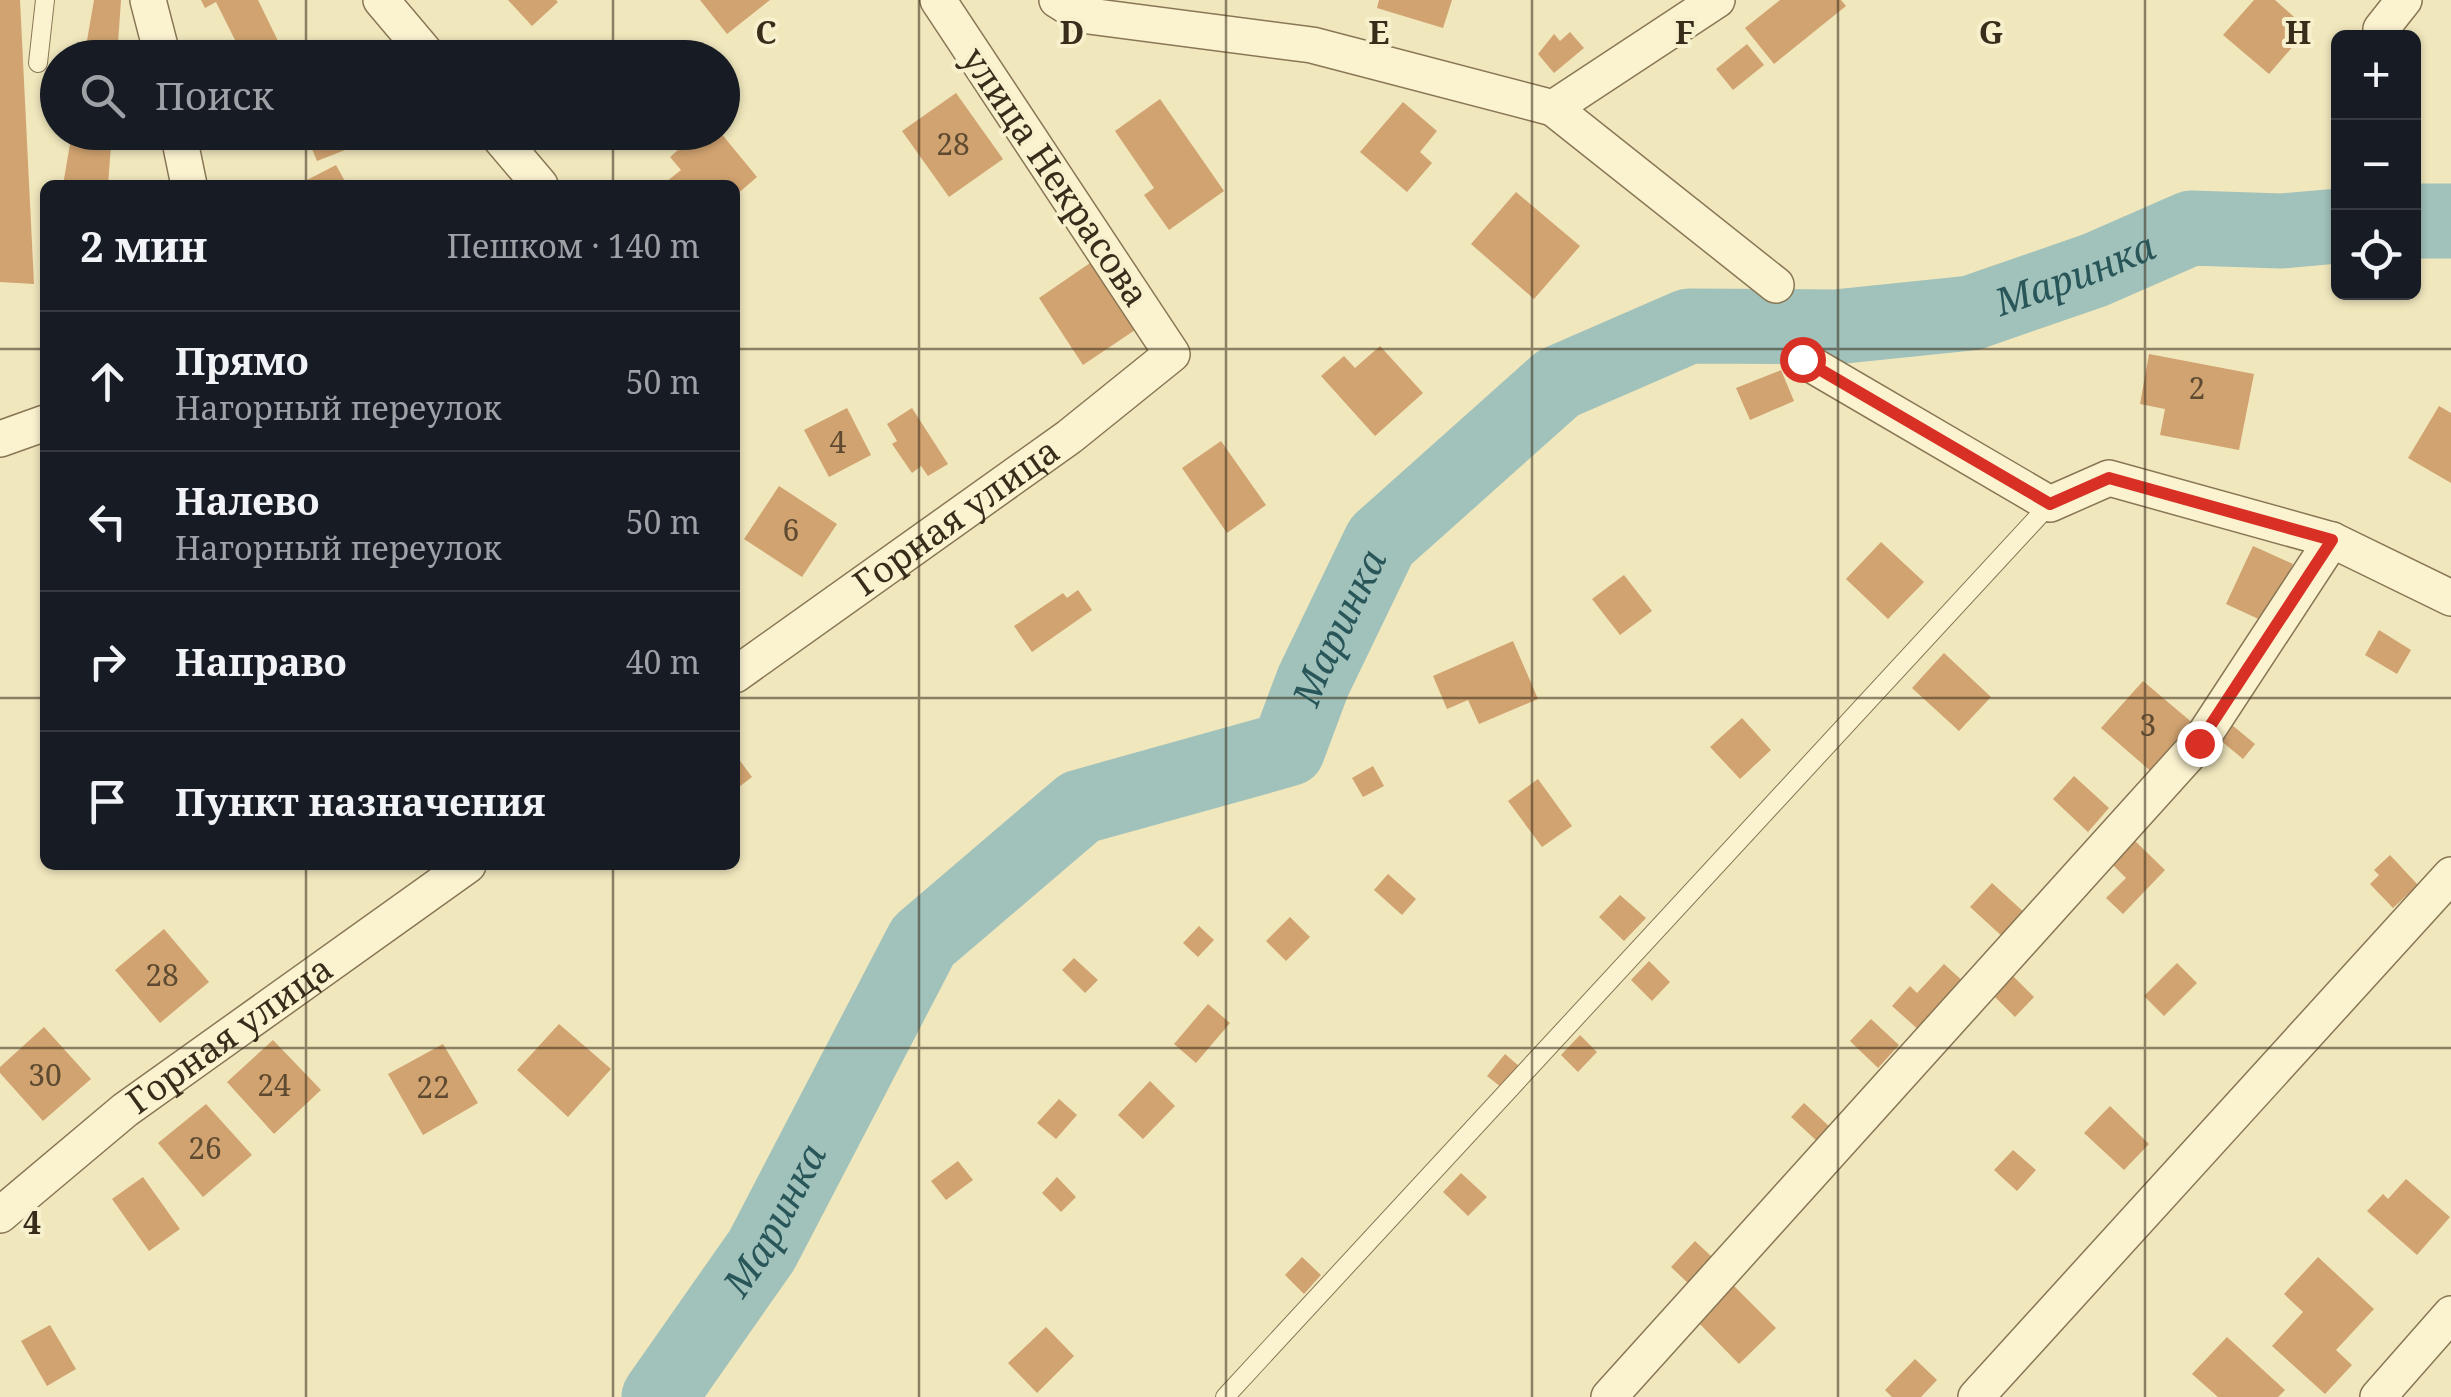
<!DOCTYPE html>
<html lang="ru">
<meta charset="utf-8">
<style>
:root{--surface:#171b24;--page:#20242c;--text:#f1f3f6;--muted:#9ea1a6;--line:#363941}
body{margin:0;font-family:"Noto Serif",serif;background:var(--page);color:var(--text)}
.controls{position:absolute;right:30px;top:30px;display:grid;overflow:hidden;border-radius:15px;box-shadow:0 2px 8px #0004}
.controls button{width:90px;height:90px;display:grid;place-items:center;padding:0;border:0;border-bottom:2px solid var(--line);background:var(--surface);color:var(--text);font:50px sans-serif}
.stop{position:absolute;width:30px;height:30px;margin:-22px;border:8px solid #d93025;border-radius:50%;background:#fff}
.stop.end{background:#d93025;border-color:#fff;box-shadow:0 2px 10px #0008}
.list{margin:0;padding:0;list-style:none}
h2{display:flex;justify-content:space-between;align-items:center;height:130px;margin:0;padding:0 40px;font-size:42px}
h2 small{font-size:32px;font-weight:400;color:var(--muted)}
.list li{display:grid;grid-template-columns:65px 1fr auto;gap:30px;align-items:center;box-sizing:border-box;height:140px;padding:0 40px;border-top:2px solid var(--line)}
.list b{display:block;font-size:38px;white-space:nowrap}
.list p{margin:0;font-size:32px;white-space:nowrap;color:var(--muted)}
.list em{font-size:32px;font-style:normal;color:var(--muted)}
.icon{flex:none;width:55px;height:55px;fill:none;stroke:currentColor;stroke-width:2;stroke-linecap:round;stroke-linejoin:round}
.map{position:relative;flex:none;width:2451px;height:1397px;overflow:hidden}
.search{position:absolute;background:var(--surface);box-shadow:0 2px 8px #0004;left:40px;top:40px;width:700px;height:110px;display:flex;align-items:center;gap:25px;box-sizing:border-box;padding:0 35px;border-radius:55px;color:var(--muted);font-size:38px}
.panel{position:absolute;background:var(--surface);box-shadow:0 2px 8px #0004;left:40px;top:180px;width:700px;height:690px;border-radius:15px}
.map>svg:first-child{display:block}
</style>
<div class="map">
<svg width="2451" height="1397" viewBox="0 0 2451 1397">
<rect width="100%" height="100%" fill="#f0e7bd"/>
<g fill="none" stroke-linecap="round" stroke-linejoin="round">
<!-- river -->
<g stroke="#a1c1bb" stroke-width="75">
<path d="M2414,221H2451"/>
<path id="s1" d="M659,1397L762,1250L923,941L1080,807L1288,749L1313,682L1381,541L1558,383L1689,326L1835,327L1971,313L2095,270L2191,228L2281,231L2338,226"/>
</g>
</g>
<!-- building -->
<path fill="#d1a370" d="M0,0H20L34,284L0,282Z
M94,0H121L117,58H84Z
M201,0H258L279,43L244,58L216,2L205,8Z
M508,0H556L558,2L532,26Z
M700,0H770L727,34Z
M1379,0H1452L1443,28L1377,8Z
M1780,0H1841L1846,6L1774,64L1745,28Z
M2254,0H2275L2308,29L2269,74L2223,35Z
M1570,32L1584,48L1554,73L1538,54L1554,34L1560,41Z
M1747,44L1764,65L1733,90L1716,69Z
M956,93L1003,159L949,197L902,131Z
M1160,99L1224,191L1169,230L1144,195L1154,188L1115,131Z
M1403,102L1437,131L1420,152L1432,163L1407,192L1360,152Z
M72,132H112L108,185H63Z
M305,132H358L363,143L317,161Z
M699,132H720L757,177L735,196V185H669L666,182L681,170L670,157Z
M336,165L347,185H310L307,180Z
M1516,192L1580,246L1534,299L1471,244Z
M1093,261L1138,328L1083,365L1039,298Z
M1380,346L1423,393L1375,436L1321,376L1344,356L1355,368Z
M2149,354L2254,374L2239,450L2160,435L2165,409L2140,404Z
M1781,370L1794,401L1750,420L1736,388Z
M2439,406L2451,413V483L2408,458Z
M847,408L871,455L829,477L804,430Z
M912,408L948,464L928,476L921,466L912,473L892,444L897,441L887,424Z
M1221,441L1266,505L1227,533L1182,468Z
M779,486L837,524L802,577L744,539Z
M1881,542L1924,582L1888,619L1846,579Z
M2253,546L2293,564L2265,622L2226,604Z
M1624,575L1652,611L1620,635L1592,599Z
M1078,590L1092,610L1032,652L1014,626L1063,593L1067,598Z
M2379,630L2411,650L2397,674L2365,655Z
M1513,641L1538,699L1479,724L1468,700L1447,709L1433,676Z
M1944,653L1991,697L1959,731L1912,688Z
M2143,681L2195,725L2154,774L2101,728Z
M1742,718L1771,750L1740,779L1710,747Z
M2232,725L2255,744L2243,759L2220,740Z
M735,754L752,777L735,790Z
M1373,766L1384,786L1363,797L1352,778Z
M2074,776L2109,808L2088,832L2053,799Z
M1538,779L1572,826L1542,847L1508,801Z
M2135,841L2165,870L2123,914L2106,898L2126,878L2112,864Z
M2390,855L2418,885L2393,908L2370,884L2379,875L2374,870Z
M1388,874L1416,899L1402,915L1374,890Z
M1992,883L2026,914L2004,938L1970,907Z
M1620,895L1646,918L1624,941L1599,917Z
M1290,917L1310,937L1286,961L1266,941Z
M1199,926L1214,940L1198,957L1183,943Z
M164,929L209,982L160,1023L115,970Z
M1074,958L1098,980L1085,993L1062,970Z
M1649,961L1670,982L1652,1001L1631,980Z
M2177,963L2197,983L2164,1016L2144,996Z
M1944,964L1966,984L1921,1032L1892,1006L1910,986L1917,993Z
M2012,975L2034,997L2015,1017L1993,995Z
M1208,1004L1230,1023L1196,1063L1174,1044Z
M1871,1019L1899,1045L1878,1068L1850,1041Z
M559,1024L611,1069L568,1117L517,1070Z
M44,1027L91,1079L43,1121L0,1073V1067Z
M1580,1035L1597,1052L1578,1072L1561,1055Z
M273,1040L321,1090L274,1134L227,1082Z
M443,1044L478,1103L423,1135L388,1074Z
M1505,1054L1519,1066L1501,1087L1487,1076Z
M1150,1081L1175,1106L1143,1139L1118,1115Z
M1059,1099L1077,1115L1056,1139L1037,1123Z
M1804,1103L1831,1128L1818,1142L1791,1117Z
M206,1104L252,1155L203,1197L158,1143Z
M2110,1106L2149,1144L2124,1170L2084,1133Z
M2013,1150L2036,1170L2017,1191L1994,1170Z
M958,1161L973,1180L946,1200L931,1181Z
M1461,1173L1487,1197L1468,1216L1443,1192Z
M143,1177L180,1229L149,1251L112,1199Z
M1057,1177L1076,1197L1061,1212L1042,1193Z
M2406,1179L2450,1217L2417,1255L2367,1211L2383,1194L2388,1199Z
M1695,1241L1712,1257L1688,1283L1671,1267Z
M1302,1257L1321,1275L1304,1294L1285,1275Z
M2318,1257L2374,1309L2336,1350L2352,1365L2325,1394L2272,1346L2303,1312L2284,1294Z
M1731,1283L1776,1328L1739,1364L1695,1319Z
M50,1325L76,1369L47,1386L21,1341Z
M1046,1327L1074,1356L1037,1393L1008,1363Z
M2227,1337L2285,1390L2278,1397H2218L2192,1374Z
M1915,1359L1937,1380L1921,1397H1892L1885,1390Z"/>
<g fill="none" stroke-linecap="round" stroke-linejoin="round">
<defs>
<path id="service" d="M38,63L45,0
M1225,1397L2050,504"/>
<g id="minor">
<path d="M148,0L163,58"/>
<path d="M381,0L430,58"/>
<path d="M1057,0L1081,15L1312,45L1553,108L1717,0"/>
<path d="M2381,29L2404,0"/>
<path d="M1553,108L1776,285"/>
<path d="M178,132L189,185"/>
<path d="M495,132L540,185"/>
<path d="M1802,359L2050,504L2109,478L2332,540L2451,598"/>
<path d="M0,439L45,423"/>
<path id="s2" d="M735,675L1069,437L1172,354L938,0"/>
<path id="s3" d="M0,1215L125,1110L468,865"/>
<path d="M1609,1397L2199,743L2332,540"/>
<path d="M1976,1397L2451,875"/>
<path d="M2378,1397L2451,1314"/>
</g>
</defs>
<!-- service casing -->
<use href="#service" stroke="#897655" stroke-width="20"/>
<!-- minor casing -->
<use href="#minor" stroke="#897655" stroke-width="38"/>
<!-- service -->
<use href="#service" stroke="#fbf3d0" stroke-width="18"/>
<!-- minor -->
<use href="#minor" stroke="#fbf3d0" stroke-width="35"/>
</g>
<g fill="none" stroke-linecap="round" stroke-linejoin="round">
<!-- route -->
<path stroke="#d93025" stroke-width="12" d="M1802,359L2050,504L2109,478L2332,540L2199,743"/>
</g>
<!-- grid -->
<path fill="none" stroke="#382c1b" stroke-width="2.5" stroke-opacity="0.55" d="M306,0V58M613,0V58M919,0V1397M1226,0V1397M1532,0V1397M1838,0V1397M2145,0V1397M306,132V185M613,132V185M0,349H45M735,349H2451M0,698H45M735,698H2451M306,865V1397M613,865V1397M0,1048H2451"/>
<g text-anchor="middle" stroke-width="8" stroke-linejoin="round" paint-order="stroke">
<!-- number labels -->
<g font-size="30" fill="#5e4a30">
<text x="953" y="155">28</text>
<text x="2197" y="399">2</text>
<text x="838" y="453">4</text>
<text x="791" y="541">6</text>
<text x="2148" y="736">3</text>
<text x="162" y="986">28</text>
<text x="45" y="1086">30</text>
<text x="274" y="1096">24</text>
<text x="433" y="1098">22</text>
<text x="205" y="1159">26</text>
</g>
<!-- street labels -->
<g font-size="35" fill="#382c1b" stroke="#f7f0cd">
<text transform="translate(1055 177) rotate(56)" y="12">улица Некрасова</text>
<text dy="12" stroke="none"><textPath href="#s2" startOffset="272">Горная улица</textPath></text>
<text dy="12" stroke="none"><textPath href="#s3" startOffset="292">Горная улица</textPath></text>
</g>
<!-- water labels -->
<g font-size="38" font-style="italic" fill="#295659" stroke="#f7f0cd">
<text dy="13" stroke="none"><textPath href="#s1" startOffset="1952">Маринка</textPath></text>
<text dy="13" stroke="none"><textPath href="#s1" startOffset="1082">Маринка</textPath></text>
<text dy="13" stroke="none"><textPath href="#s1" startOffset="212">Маринка</textPath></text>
</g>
</g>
<g font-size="32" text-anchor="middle" font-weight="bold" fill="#382c1b" stroke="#f7f0cd" stroke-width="8" stroke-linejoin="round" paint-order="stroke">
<text x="766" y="44">C</text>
<text x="1072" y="44">D</text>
<text x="1379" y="44">E</text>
<text x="1685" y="44">F</text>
<text x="1991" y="44">G</text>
<text x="2298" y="44">H</text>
<text x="32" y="1234">4</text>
</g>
</svg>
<div class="controls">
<button>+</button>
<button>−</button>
<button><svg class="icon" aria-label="locate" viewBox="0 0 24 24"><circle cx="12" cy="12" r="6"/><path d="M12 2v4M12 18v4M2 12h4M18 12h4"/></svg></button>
</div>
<div class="stop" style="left:1802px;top:359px"></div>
<div class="stop end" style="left:2199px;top:743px"></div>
<div class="search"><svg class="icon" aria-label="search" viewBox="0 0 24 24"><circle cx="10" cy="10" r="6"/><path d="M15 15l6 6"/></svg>Поиск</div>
<section class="panel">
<h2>2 мин<small>Пешком · 140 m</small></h2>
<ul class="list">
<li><svg class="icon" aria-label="ahead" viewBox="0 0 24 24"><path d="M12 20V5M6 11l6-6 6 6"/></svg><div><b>Прямо</b><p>Нагорный переулок</p></div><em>50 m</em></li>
<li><svg class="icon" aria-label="left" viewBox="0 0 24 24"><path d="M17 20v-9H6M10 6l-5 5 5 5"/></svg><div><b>Налево</b><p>Нагорный переулок</p></div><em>50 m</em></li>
<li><svg class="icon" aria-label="right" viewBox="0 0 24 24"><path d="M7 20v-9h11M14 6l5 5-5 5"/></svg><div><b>Направо</b></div><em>40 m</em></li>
<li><svg class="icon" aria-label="arrive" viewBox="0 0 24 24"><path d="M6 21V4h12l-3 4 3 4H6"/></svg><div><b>Пункт назначения</b></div></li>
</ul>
</section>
</div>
